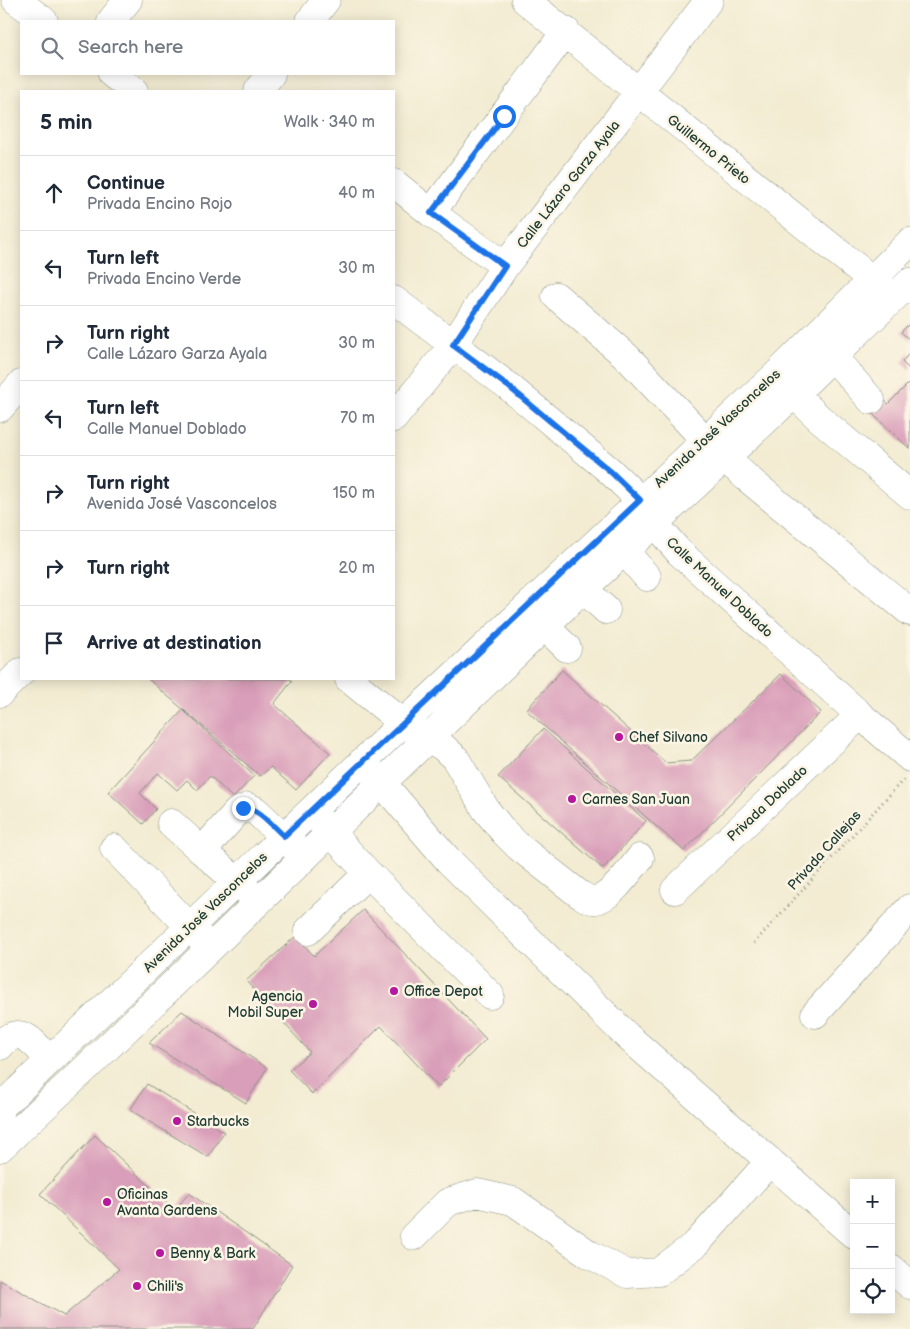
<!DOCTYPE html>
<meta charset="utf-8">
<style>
:root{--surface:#fff;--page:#f6f6f7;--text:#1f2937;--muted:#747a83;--line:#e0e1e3}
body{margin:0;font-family:"Balsamiq Sans",sans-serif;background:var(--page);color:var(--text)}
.controls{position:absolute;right:15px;bottom:15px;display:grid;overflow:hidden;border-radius:0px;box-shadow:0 2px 12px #0003}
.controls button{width:45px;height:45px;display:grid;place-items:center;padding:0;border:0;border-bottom:1px solid var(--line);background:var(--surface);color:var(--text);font:25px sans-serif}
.stop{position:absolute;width:15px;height:15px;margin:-11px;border:4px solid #1a73e8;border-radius:50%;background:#fff}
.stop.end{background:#1a73e8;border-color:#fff;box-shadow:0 1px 5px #0008}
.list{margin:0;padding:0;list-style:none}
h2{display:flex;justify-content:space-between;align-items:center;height:65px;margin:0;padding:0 20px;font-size:21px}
h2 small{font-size:16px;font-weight:400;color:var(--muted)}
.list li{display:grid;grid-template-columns:32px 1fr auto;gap:15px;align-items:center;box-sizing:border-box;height:75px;padding:0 20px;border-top:1px solid var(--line)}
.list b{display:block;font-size:19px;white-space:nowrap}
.list p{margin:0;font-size:16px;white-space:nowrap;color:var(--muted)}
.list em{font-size:16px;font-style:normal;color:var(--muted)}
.icon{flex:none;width:28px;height:28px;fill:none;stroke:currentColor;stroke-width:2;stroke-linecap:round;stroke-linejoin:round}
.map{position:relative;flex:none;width:910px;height:1329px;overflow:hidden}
.search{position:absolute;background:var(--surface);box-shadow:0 2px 12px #0003;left:20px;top:20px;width:375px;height:55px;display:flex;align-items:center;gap:12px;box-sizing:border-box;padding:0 18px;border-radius:0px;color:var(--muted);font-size:19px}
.panel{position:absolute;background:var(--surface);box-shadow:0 2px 12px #0003;left:20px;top:90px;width:375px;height:590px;border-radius:0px}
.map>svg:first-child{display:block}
</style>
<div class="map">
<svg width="910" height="1329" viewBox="0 0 910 1329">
<rect width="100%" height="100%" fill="#fcf5e5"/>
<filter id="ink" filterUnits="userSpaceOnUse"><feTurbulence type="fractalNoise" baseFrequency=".02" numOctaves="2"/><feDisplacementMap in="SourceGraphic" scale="10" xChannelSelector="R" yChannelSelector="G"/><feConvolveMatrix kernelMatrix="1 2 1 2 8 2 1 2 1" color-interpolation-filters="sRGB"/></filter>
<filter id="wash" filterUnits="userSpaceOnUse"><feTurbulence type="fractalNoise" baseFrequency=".0096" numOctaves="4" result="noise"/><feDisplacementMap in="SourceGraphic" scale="20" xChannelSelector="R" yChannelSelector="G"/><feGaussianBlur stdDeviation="1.12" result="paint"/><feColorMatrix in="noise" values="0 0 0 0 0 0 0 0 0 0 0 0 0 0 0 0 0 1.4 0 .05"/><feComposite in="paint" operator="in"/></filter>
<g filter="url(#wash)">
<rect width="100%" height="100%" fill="#f3ecd3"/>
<g id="blocks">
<!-- building -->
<path fill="#d99eb9" d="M910,323V340L901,332Z
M910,352V370L902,362Z
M910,382V449L864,406L878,394L888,404Z
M562,670L666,763L691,761L781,674L821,712L684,851L526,710Z
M148,679H290L292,681L274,704L330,753L296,790L271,767L260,776Z
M183,710L254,776L233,798L210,776L197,790L187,780L177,790L158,773L140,793L156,809L143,824L108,792Z
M543,729L646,821L603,869L498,777Z
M363,910L486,1039L438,1087L381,1026L312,1094L289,1070L310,1052L246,981L296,936L314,956Z
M182,1011L267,1068L246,1103L149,1043Z
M147,1084L224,1132L208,1157L130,1110Z
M95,1135L175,1210L189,1193L292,1265L253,1329H0V1280L64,1316L119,1269L40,1194Z"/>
</g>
</g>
<g filter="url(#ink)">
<use href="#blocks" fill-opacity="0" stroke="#899484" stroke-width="1"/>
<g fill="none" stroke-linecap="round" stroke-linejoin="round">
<defs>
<path id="minor" d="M16,0L44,21
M525,0L891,295
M111,21L128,0
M310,21L326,0
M112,74L134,91
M258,91L271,74
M394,183L431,213L505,266
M431,213L566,31
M556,296L627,357L705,440L747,478L910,612
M394,300L508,386L610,471L640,500L655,524L679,552L860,715L910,758
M833,357L871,400
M776,377L819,418L910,495
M0,408L21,384
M394,418L453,345L505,266L709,0
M610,534L647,577
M565,572L606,610
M528,610L567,648
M349,679L403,723L443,747L455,758L486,810L504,832L519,847L579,894C583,896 588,900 593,900C608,902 631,869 640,858
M0,693L21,672
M362,762L382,783L449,861L627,1036L854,1235
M311,811L368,873L490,995
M171,823L202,851
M114,848L210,948
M675,890L860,715
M259,901L202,851L237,812L248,807L255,810L305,857
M308,931L368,873
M815,1014L910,908
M0,1046C21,1022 33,1043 50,1060
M0,1123L14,1135
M414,1236L448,1202L477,1193L513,1201L589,1254L627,1274L659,1272L697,1243L770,1161
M891,1268L910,1285"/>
<path id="major" d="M0,1108L403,723L775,376L910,242
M0,1148L86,1068L583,589L794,394L910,282"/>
</defs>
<!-- minor casing -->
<use href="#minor" stroke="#899484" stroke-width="29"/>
<!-- major casing -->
<use href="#major" stroke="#899484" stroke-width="29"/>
<!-- path -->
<path stroke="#899484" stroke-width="3" stroke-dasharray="1 4" stroke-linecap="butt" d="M754,943L903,780"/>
<!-- minor -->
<use href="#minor" stroke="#fff" stroke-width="28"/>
<!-- major -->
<use href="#major" stroke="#fff" stroke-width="28"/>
</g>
</g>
<g fill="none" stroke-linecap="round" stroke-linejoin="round" filter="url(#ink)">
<!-- route -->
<path stroke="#1a73e8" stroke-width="6" d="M243,808C258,806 273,827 284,836L640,500L610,471L508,386L453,345L505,266L431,213L504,116"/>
</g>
<!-- markers -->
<g fill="#b5179e" stroke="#fcf5e5" stroke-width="2">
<circle cx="619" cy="737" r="5"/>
<circle cx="572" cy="799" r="5"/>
<circle cx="394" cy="991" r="5"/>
<circle cx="313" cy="1004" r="5"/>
<circle cx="177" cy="1121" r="5"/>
<circle cx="107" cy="1202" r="5"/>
<circle cx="160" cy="1253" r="5"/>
<circle cx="137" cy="1286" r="5"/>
</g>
<g text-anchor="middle" stroke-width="5" stroke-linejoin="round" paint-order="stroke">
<!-- street labels -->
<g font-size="14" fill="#1f3d34" stroke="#fcf5e5">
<text transform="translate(709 149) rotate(39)" y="5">Guillermo Prieto</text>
<text transform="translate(568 184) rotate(-52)" y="5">Calle Lázaro Garza Ayala</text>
<text transform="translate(717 428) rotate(-43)" y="5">Avenida José Vasconcelos</text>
<text transform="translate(720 587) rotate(43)" y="5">Calle Manuel Doblado</text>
<text transform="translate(767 803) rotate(-43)" y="5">Privada Doblado</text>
<text transform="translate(824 850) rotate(-48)" y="5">Privada Callejas</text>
<text transform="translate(205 912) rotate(-44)" y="5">Avenida José Vasconcelos</text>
</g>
<!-- poi labels -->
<g font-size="14" fill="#1f3d34" stroke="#fcf5e5" text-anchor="start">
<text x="629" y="742">Chef Silvano</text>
<text x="582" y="804">Carnes San Juan</text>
<text x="404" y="996">Office Depot</text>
<text x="303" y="1001" text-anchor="end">Agencia<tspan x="303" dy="16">Mobil Super</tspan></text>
<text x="187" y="1126">Starbucks</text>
<text x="117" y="1199">Oficinas<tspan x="117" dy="16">Avanta Gardens</tspan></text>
<text x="170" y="1258">Benny &amp; Bark</text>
<text x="147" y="1291">Chili's</text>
</g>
</g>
</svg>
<div class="controls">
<button>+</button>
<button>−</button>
<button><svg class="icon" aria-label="locate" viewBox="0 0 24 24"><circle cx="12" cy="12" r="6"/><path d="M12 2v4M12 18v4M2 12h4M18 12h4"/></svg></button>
</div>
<div class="stop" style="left:504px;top:116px"></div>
<div class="stop end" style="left:243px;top:808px"></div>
<div class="search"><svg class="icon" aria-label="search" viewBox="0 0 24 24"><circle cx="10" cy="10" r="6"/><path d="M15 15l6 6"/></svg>Search here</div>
<section class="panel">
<h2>5 min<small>Walk · 340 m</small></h2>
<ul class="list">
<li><svg class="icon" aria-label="ahead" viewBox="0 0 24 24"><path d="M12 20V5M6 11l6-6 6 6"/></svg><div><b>Continue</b><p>Privada Encino Rojo</p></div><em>40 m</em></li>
<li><svg class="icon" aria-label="left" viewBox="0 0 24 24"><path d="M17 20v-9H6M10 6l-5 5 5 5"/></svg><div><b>Turn left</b><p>Privada Encino Verde</p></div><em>30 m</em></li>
<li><svg class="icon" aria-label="right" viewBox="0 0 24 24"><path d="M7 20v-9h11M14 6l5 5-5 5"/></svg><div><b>Turn right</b><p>Calle Lázaro Garza Ayala</p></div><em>30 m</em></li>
<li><svg class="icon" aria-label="left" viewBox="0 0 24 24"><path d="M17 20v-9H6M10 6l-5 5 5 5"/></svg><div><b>Turn left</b><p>Calle Manuel Doblado</p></div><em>70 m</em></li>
<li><svg class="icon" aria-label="right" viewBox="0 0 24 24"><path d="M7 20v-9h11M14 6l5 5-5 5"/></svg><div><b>Turn right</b><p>Avenida José Vasconcelos</p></div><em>150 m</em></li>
<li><svg class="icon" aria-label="right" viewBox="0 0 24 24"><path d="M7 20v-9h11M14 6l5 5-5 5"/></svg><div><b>Turn right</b></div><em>20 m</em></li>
<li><svg class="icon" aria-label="arrive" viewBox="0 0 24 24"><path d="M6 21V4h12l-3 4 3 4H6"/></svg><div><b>Arrive at destination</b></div></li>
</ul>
</section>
</div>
